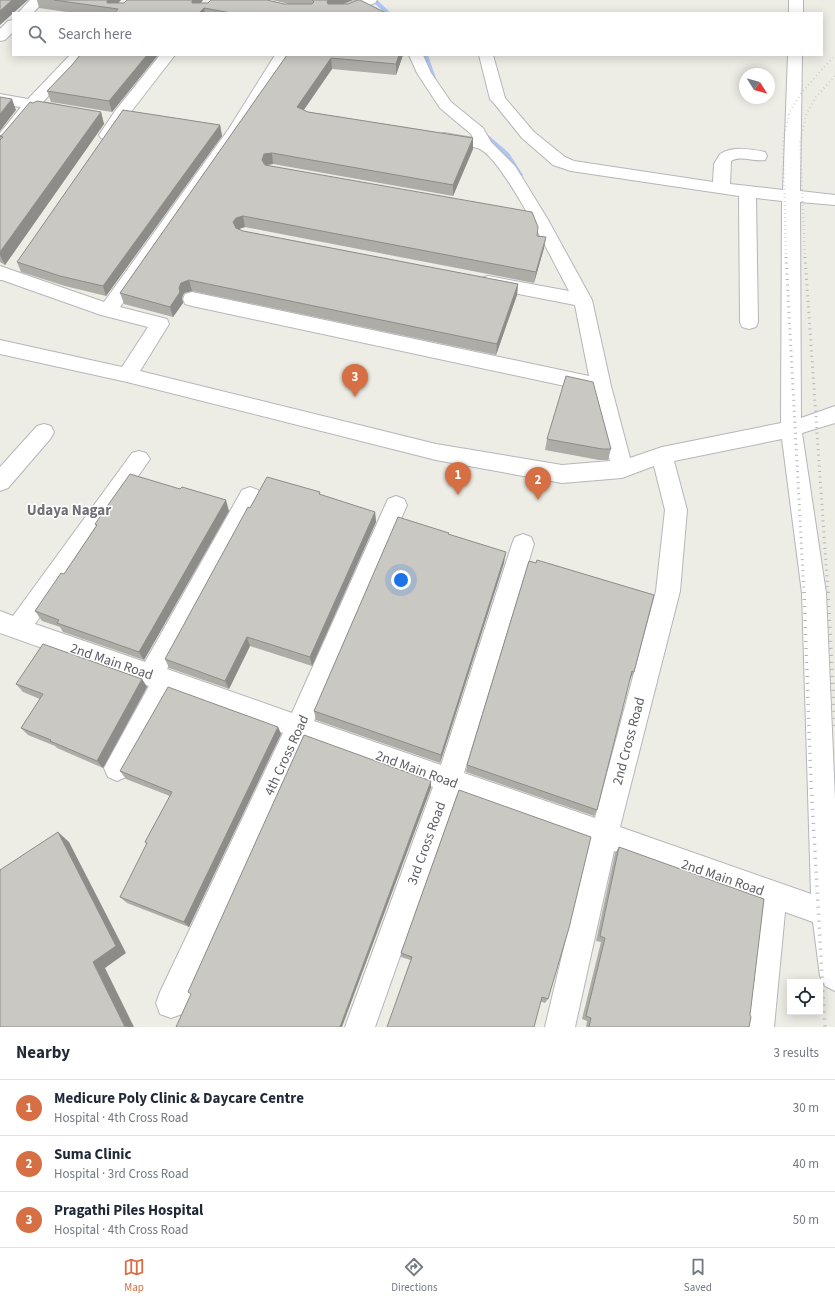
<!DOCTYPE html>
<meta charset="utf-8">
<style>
:root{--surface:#fff;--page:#f2f2f3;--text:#1f2937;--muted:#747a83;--line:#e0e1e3;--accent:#d66f43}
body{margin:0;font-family:"Source Sans 3",sans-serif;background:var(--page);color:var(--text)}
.controls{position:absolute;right:12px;bottom:12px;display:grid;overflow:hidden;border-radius:0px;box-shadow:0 2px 10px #0003}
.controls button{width:36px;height:36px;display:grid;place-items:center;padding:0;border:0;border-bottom:1px solid var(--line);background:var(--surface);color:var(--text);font:20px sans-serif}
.compass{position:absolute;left:739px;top:68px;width:36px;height:36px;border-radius:50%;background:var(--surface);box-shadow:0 2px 10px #0003;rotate:127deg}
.you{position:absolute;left:401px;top:580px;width:14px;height:14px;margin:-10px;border:3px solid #fff;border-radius:50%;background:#1a73e8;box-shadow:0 0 0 6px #1a73e833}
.badge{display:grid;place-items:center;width:26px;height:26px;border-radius:50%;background:var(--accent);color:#fff;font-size:13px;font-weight:700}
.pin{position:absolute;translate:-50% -33px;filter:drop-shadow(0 1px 2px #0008)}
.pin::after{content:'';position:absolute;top:21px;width:14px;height:12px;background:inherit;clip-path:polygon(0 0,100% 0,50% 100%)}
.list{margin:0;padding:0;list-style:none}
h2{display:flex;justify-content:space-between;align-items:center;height:52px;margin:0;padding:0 16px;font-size:17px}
h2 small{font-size:13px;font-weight:400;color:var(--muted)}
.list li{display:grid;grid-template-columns:26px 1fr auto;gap:12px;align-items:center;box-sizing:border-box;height:56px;padding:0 16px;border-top:1px solid var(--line)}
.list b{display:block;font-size:15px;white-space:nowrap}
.list p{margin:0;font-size:13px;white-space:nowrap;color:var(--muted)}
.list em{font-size:13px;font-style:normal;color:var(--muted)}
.icon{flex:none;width:22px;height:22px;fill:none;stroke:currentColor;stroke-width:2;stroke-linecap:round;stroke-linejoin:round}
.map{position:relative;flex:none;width:835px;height:1027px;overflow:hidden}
.search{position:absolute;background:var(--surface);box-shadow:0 2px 10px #0003;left:12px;right:12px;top:12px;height:44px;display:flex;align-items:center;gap:10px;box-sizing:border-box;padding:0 14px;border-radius:0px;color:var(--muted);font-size:15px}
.sheet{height:220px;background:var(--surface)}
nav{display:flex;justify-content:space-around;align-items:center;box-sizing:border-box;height:56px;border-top:1px solid var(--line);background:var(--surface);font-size:11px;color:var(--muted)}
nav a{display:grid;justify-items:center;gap:2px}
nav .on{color:var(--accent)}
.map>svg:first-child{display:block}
</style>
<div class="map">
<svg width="835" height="1027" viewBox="0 0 835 1027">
<rect width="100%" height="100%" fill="#edede5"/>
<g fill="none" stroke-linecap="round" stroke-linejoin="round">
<!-- stream -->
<path fill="#adc6f5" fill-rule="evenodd" d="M371,0H377L391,13H385Z
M422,55H428L438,84L437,85L432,84Z
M480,128L509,153L523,175L522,177H518L504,155L478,131V129Z"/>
<defs>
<path id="minor" d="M30,0H45L33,13H18Z
M357,0H377L375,3L349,13H329L331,10Z
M789,0H803V13H789Z
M13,20V32L5,40L0,41V29L8,21Z
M70,55H85L43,102L62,106L65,109L62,112L57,114L35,110L6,146L0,148V133L21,107L0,104V94L28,99Z
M160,55H175L127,117L113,138L107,140L101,138L99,135L115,111Z
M275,55H289L243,131L120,307L167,319L169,324L140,371L436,444L562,465L610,461L593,392L192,306L185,304L183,299L185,294L192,292L589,376L575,305L488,288L482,286L479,282L482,278L488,276L569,291C553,262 505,162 480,149C472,145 449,144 438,141L436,138L438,135L444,133L473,138L471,134L440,108L417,73L409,55H423L431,73L451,102L483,128L491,142L515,166L547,218L592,300L611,386L630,458L662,447L781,423L782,201L756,198L758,322L756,327L749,329L742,327L740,322L739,196L571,171L553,165L522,138L493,102L490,99L479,55H493L505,98L534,132L565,157L574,161L713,182L714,164L720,154C733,146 750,149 765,152L767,156L765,160C754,162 741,155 731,161L730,184L783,190L788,55H802L800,191L835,195V205L800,202L801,418L835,406V423L802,433L826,593L835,799V991L825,986L820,976L813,922L785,912L774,1027H744L758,903L614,851L575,1027H545L589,842L457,795L375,1027H345L433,787L305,741L182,1014L171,1018L160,1014L156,1003L160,992L283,733L172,694L126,777L117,781L108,777L104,768L149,686L0,633V611L13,616L132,453L139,451L146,453L150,459L35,624L145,662L242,490L250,487L258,490L261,496L167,669L292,713L388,499L396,496L404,499L407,505L314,721L441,765L512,544L515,537L523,534L531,537L534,544L464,773L595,818L656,591L665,510L654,466L622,478L562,483L436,460L127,382L0,354V340L122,367L148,327L101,315L2,280H0V266L104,302L228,130ZM782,439L802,593L811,894L620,827L680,591L687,510L674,461Z
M44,424L51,426L54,432L51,438L8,488L0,491V467L37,426Z"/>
</defs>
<!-- minor casing -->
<use href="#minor" stroke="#b5b6ba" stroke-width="2"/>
<!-- minor -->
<use href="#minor" fill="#fff" fill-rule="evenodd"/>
<!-- rail-far2 -->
<path stroke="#b5b5b6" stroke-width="2" stroke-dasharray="0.5 3.5" stroke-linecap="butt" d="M786,258L783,140L790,111L802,92L835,55
M805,258L800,143L806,115L816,97L835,76"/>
<!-- rail-far1 -->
<path stroke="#b5b5b6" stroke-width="3" stroke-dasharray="1 4.5" stroke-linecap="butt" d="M786,257L804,593
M805,257L828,593"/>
<!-- rail -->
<path stroke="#b5b5b6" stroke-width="3.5" stroke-dasharray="1 6" stroke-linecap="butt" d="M804,592L811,782L825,1027
M828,592L835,727"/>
</g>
<!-- wall -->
<path fill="#adaca7" d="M37,0H121L118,3H124L127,0H203L201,3L284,4H289L272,0H353L343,4L386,13H74L39,8Z
M80,55H158L112,112L51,102L47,91L72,65Z
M287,55H403L396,75L332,69L304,110L308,112L473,138V149L453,196L273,164L267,165L537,236L544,248L534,283L245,227L238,229L243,231L518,284L517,295L496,355L192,291L184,293L182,298L183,303L173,317L124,304L120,293Z
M101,112L104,124L5,265L0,262V136Z
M220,125L222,136L106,296L65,286L21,272L17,262Z
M547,439L611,449L608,460H599L545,450Z
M320,492V495L375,512L376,522L312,666L250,646L229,689L169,668L165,659L250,508Z
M229,511L144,660L63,632L60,627L42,621L35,611L64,574L96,526L95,524Z
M449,534L504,563L440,763L316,720L314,711Z
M536,563L634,672L630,680H629L597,810L594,816L466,772L467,765Z
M142,679L147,687L103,768L57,748L55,746L28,735L21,728L40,699L23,692L16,684Z
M278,727L281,734L189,927L127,903L120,897L147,845L145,842L170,796L126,779L120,771Z
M459,790L548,999L545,1003L401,957V953Z
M619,847L750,1015L749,1027H586L587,1021L582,1019L601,942L596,941L615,853Z"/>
<!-- shaded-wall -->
<path fill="#8d8c88" d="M12,0H28L0,25V11Z
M108,0H121L113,8L108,7L107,1Z
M193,0H203L194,12L192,1Z
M328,0H353L330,9L327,2Z
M204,8L205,13H199Z
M147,55H158L112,112L109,101Z
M399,55H403L396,75V64Z
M331,58L332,69L298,118L297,107Z
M12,99L16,110L0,131V114Z
M101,112L104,124L5,265L0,255V252Z
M220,125L222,136L106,296L103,286Z
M473,138V149L453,196V185Z
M272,153L273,164L266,165L262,160L264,154Z
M243,216L245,227L239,229L235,233L233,222L236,218Z
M546,237L544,248L534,283L536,272Z
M189,280L192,291L184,293L182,298L183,303L173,317L170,307L181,283Z
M518,284L517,295L496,355L497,344Z
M226,500L229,511L144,660L139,652Z
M375,512L376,522L312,666L310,657Z
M506,552L504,563L440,763L441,755Z
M247,637L250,646L229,689L225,681Z
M142,679L147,687L103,768L97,761Z
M278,727L281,734L189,927L184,922Z
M431,781V788L342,1027H340Z
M58,832L69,842L126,953L105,968L134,1027H125L93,962Z"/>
<!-- building -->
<path fill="#c9c8c2" stroke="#8d8c88" d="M0,0H12L0,11Z
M54,0H108L107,1V3H124L127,0H193L192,1V3H208L211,0H267L284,4H312L314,2L312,0H328L327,2L328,4H348L358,0H360L386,13H231L204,8L199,13H115L118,9Z
M80,55H147L109,101L47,91L72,65Z
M287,55H399L396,64L331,58L297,107L308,112L473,138L453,185L272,153L264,154L262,160L265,165L532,212L538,227L537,236L546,237L536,272L243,216L236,218L233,222L236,228L243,231L518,284L497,344L189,280L181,283L179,288L180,292L170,307L120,293Z
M0,97L12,99L0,114Z
M37,101L101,112L0,252V140L3,137L0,136L2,135L30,102L33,103Z
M123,110L220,125L103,286L60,276L17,262Z
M566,376L593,382L611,449H602L547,439Z
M130,474L180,489L182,487L226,500L139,652L57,623L59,620L35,611L61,573L64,574L97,525L95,524L108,505Z
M267,477L320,492L319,494L375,512L310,657L247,637L225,681L165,659L248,507L250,508Z
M398,517L449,533L448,534L506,552L441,755L314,711Z
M537,560L654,595L634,672L632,671L597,810L467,765L529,561L536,563Z
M43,644L142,679L97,761L50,741L51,740L21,728L43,694L16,684Z
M168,687L278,727L184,922L120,897L147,843L145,842L172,792L120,771Z
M304,735L431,781L340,1027H176L191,994L188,992Z
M459,790L591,837L569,928L548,999L542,997L534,1027H387L412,957L401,953Z
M58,832L116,946L93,962L125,1027H0V870Z
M619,847L764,899L750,1015L751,1017L749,1027H589L591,1018L586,1016L605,938L600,936Z"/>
<g text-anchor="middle" stroke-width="3" stroke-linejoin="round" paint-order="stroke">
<!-- street labels -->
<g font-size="14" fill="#5d5e64" stroke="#fff">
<text transform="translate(112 661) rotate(19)" y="5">2nd Main Road</text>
<text transform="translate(628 741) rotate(-75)" y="5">2nd Cross Road</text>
<text transform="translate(286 755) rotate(-65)" y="5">4th Cross Road</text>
<text transform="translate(417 769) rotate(20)" y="5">2nd Main Road</text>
<text transform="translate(426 843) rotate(-70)" y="5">3rd Cross Road</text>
<text transform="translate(723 877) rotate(19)" y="5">2nd Main Road</text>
</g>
<!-- neighbourhood labels -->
<g font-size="15" font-weight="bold" fill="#6e7076" stroke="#fff">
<text x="69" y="515">Udaya Nagar</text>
</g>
</g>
</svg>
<div class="controls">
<button><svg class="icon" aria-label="locate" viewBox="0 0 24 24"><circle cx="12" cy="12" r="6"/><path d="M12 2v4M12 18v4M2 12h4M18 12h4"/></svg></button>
</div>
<svg class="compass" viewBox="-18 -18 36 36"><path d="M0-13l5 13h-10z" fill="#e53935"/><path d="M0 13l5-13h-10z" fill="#747a83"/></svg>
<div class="you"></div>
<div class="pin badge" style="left:458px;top:495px">1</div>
<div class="pin badge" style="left:538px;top:500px">2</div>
<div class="pin badge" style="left:355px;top:397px">3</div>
<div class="search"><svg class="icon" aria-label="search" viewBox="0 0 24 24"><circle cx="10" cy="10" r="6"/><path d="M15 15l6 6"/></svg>Search here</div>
</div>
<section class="sheet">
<h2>Nearby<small>3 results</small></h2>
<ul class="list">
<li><span class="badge">1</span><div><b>Medicure Poly Clinic &amp; Daycare Centre</b><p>Hospital · 4th Cross Road</p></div><em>30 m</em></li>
<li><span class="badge">2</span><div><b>Suma Clinic</b><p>Hospital · 3rd Cross Road</p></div><em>40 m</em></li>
<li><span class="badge">3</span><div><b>Pragathi Piles Hospital</b><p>Hospital · 4th Cross Road</p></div><em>50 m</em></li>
</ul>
</section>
<nav>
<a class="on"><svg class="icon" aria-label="map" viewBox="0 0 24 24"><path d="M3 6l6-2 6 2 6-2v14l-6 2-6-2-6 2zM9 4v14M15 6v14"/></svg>Map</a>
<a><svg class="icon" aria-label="directions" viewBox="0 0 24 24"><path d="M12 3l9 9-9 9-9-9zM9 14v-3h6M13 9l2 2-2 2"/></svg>Directions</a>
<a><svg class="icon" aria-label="saved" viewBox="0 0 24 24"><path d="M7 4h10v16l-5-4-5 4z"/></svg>Saved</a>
</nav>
